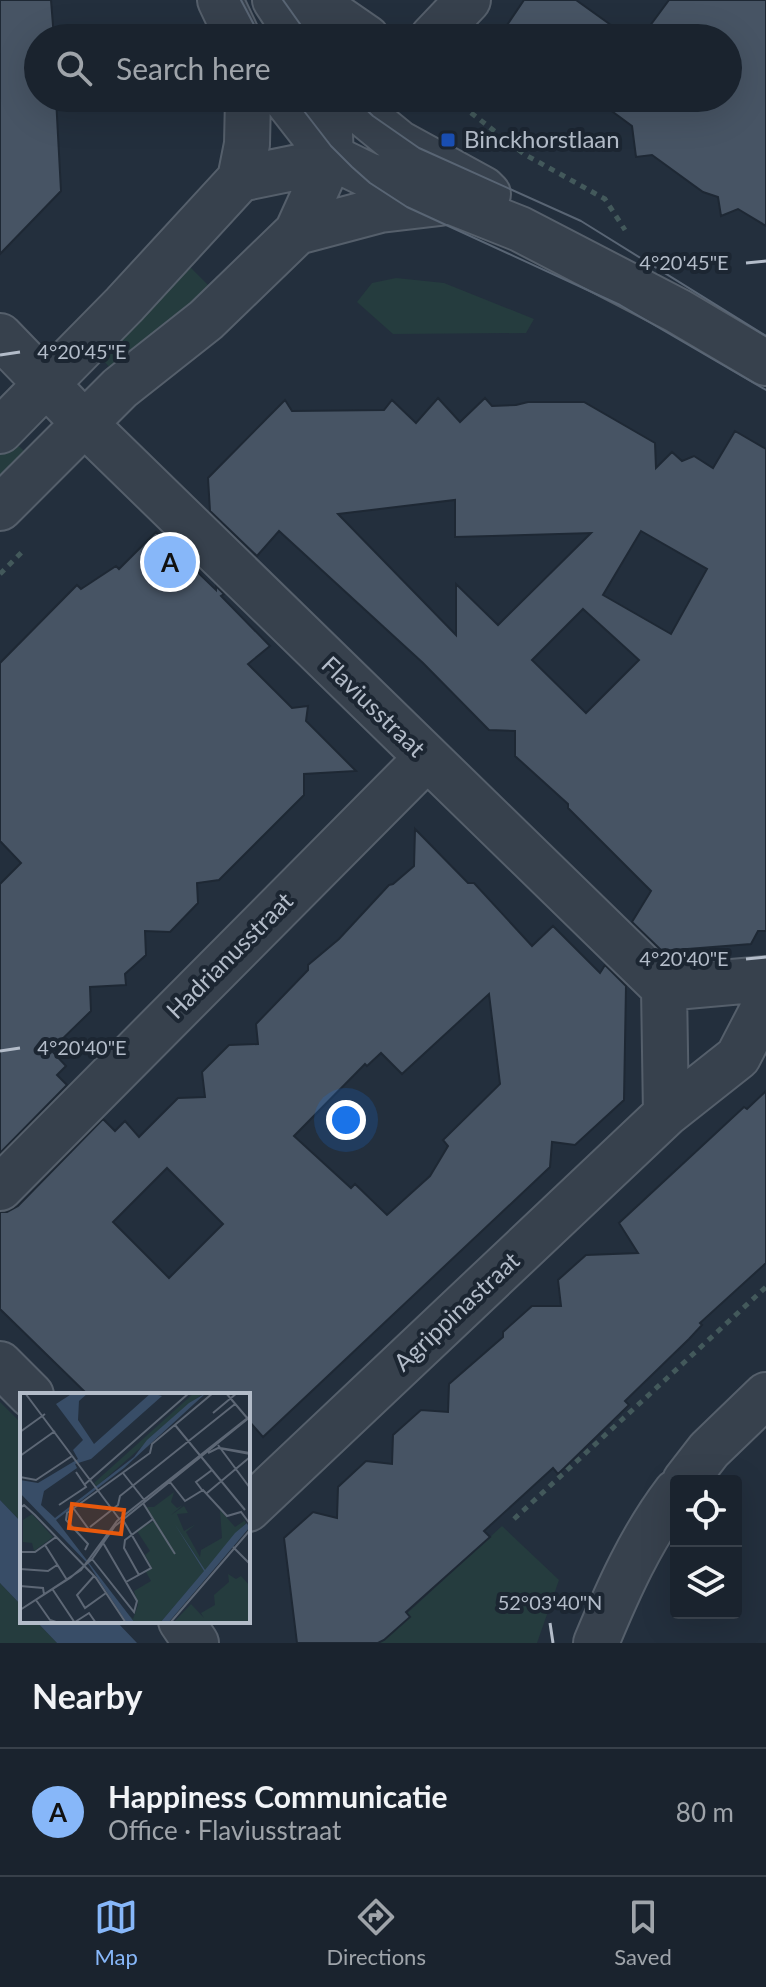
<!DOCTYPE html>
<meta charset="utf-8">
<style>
:root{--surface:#1a232e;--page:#272f3a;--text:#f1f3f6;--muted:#9fa4aa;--line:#38404a;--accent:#87b7f9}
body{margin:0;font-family:Lato,sans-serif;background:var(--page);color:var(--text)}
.controls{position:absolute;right:24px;bottom:24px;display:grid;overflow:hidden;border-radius:8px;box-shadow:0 8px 32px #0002}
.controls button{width:72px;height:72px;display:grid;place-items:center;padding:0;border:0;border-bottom:2px solid var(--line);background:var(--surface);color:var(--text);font:40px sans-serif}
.you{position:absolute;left:346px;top:1120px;width:28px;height:28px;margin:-20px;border:6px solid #fff;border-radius:50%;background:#1a73e8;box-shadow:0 0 0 12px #1a73e833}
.badge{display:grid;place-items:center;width:52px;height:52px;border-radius:50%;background:var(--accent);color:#111;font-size:26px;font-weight:700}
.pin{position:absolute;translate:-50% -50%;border:4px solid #fff;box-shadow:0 2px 8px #0006}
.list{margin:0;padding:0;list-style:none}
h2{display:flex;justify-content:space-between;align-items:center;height:104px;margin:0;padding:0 32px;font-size:34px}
h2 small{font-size:26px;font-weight:400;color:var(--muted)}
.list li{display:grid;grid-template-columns:52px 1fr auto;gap:24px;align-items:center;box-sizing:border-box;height:128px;padding:0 32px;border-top:2px solid var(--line)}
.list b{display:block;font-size:30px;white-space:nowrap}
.list p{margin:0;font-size:26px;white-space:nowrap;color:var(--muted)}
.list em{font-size:26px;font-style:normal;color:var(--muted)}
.icon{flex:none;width:44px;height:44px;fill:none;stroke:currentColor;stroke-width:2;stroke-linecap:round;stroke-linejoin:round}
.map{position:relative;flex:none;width:766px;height:1643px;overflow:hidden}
.search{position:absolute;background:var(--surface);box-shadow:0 8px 32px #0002;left:24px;right:24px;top:24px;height:88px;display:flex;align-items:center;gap:20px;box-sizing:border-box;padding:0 28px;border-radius:44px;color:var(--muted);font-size:30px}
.sheet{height:232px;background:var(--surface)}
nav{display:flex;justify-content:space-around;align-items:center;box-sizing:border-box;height:112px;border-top:2px solid var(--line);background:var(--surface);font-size:22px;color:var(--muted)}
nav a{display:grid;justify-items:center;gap:4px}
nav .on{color:var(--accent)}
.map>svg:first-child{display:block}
</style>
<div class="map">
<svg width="766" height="1643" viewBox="0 0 766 1643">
<rect width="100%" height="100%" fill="#232f3d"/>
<!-- green -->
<path fill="#253c3e" d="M183,260L210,287L112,370L95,351Z
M396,278L444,283L534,319L526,333L393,334L357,302L372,283Z
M13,441L31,457L0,488V454Z
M0,1402L22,1424V1523L0,1500Z
M502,1526L559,1580L537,1643H375Z
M0,1583L22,1606V1621H36L57,1643H0Z"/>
<!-- water -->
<path fill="#384d67" d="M0,1500L22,1523V1606L0,1583Z
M36,1621H116L137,1643H57Z"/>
<!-- building -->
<path fill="#475464" stroke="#1e2834" stroke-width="2" fill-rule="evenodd" d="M0,0H51L54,38H38V98H56L61,191L0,254Z
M524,0H576L629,38H513L503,31Z
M669,0H766V226L738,209L721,216L718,197L703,192L652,155L636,157L632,126L594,98H728V38H641Z
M438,398L460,422L485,398L492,406L516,405L528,402H584L655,443L656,468L672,452L682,461L694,456L713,468L735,431L766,449V931H758L751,944L662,951L632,922L651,891L568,808V804L515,756V731L489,730L423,663L279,531L257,556L210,511L208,478L285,400L292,411L384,410L392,400L416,423ZM455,500V537L591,533L498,625L456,584V635L338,514ZM641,531L707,569L671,634L603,595ZM583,609L639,660L586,713L532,660Z
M156,532L216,590V586L224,594L221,596L270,646L248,664L292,708L308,706L306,721L356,771L304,774V795L219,880L197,883L198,903L170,932L145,931L146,955L125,974L126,985L90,987L91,1011L51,1050L66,1066L57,1075L67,1085L0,1153V884L21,863L0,841V663L77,585L81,589L116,566L119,569Z
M415,829L468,883H474L532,946L553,926L600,973L605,965L626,986L624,1100L575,1145L552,1142L550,1167L263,1437L248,1420V1395H88L0,1309V1212H7L18,1206L103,1119L115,1131L125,1121L139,1137L178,1098L205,1097L202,1072L229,1045L258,1044L256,1024L308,970V965L339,939L389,885L393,884L414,866ZM489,994L500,1084L443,1140L448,1146L430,1176L387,1215L355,1184L351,1188L294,1136L365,1064L367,1066L381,1053L402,1074ZM167,1168L223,1224L169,1278L113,1222Z
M766,1091V1263L700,1323L702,1325L689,1339L625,1401L629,1405L558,1474L553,1468L484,1531L490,1537L406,1612L410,1617L384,1640L378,1643H297L284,1538L313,1512L337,1518L338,1487L366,1461L392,1464L393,1435L421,1410L448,1412L449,1384L503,1337V1332L532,1306H561L558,1280L586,1255L638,1253L619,1223L744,1107L747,1109Z"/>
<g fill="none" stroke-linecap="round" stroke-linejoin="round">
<defs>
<path id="minor" d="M220,0L238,38
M275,0L300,38
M318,0L338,18L367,38
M432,38L468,0
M285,98L331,157L368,175L432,194L520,229L678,311L766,363
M344,98L399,143L483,189L488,194
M240,179L247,144L248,98
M297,232L380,210L440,203
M0,336L84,423L664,988
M0,431L124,305L240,179L313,164L331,157
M0,508L120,388L206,320L297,232L331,157L329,112L325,98
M664,988L666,1114
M664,988L766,979
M0,1188L426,759
M0,1364L31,1395
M685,1481L709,1450L766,1395
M248,1509L666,1114L738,1057L766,1003
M181,1621L196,1643
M596,1643C618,1590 641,1538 676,1492"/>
</defs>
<!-- minor casing -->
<use href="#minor" stroke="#555f6b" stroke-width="48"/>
<!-- path -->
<path stroke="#43595b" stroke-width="5" stroke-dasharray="6 6" stroke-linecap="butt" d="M452,98L524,154L605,199L625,230
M0,574L22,552
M514,1519L766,1287"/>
<!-- minor -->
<use href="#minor" stroke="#37414d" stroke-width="44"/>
<!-- tram -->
<path stroke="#596574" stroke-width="2" d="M241,0L261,38
M283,0L310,38
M294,98L331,146L352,167L370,183L407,207L620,305L766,390
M354,98L373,116L419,148L581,221L766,336"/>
</g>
<!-- ticks -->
<path fill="none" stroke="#b3bcc9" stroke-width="3" d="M746,263L766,261M0,355L20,352M746,959L766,957M0,1051L20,1048M550,1623L553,1643"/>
<!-- markers -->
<rect fill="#1a4fb4" stroke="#1c2632" stroke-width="3" x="440" y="132" width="16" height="16" rx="4"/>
<g text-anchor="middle" stroke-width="8" stroke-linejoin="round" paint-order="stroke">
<!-- poi labels -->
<g font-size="24" fill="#b3bcc9" stroke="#1c2632" text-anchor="start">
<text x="464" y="148">Binckhorstlaan</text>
</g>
<!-- street labels -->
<g font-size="24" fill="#b3bcc9" stroke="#1c2632">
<text transform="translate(373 707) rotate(44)" y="8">Flaviusstraat</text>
<text transform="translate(230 956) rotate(-45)" y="8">Hadrianusstraat</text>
<text transform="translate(457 1312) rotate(-43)" y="8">Agrippinastraat</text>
</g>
</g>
<!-- overview -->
<g transform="translate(20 1393)">
<rect width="230" height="230" fill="#232f3d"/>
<path d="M174,0H183L77,93L74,90ZM154,99L151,109L157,115L163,112L151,122L164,113L168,120L157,121L164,138L176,131L166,139L180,164L181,157L202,145L200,117L215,134L224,128L220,121L226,130L140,230H115L107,219L113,226L118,212L114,198L131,188L126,179L132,175L125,162L130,158L117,138L134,128L126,114H134ZM12,121L33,144L14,158L12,150L3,149V127ZM208,181L216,186L221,183L230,193V230H153L171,211L184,225L181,220L195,212L194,202L209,189Z" fill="#253c3e"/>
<path d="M53,0H68L59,8L58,27L74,51L131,0L142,3L71,66L55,71L57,75L24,98L21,112L35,125L114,64L127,47L169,10L186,0L104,75L36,127L115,230H107L69,172L0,100V87L18,90L58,66L53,57L63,47L36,11ZM154,130L185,177L215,140L227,130L229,135L148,230H140L184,178Z" fill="#384d67"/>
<path fill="none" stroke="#5d6775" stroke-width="2" d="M5,0L100,127M206,0L228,26M193,20L217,0M155,32L225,117M0,39L25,21M198,52L230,95M200,55L230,60M188,60L198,55L230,61M0,63L35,38M103,80L125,108M0,84L16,87L52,63M150,89L165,108L183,97L207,123L221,119L230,131M64,92L169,0M182,97L176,89L192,77M187,100L230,64M123,110L155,161M39,112L66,94L56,79M0,115L4,112L15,122L76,185L106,230M54,116L70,138M103,127L131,175L106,189M95,133L230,24M70,134L98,112L100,103L215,11M25,152L47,187M213,154L230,171M65,157L68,151L46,127L47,120L130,60L132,51L193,0M0,159H15L36,144M72,166L114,219L117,208L82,148M0,176L28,178L37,172M119,182L104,155L105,147L133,126M74,183L57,202L65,215L86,200M50,185L72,166L95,133M0,193L23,195L24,201M33,197L55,230M16,207L30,227L39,230M0,217L50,185M0,217L61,177L97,128L230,23M55,229L69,220L76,230M150,230L230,137"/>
<path fill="#e8590c" fill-opacity="0.15" stroke="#e8590c" stroke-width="4" d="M52,111L104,117L101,141L49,135Z"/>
<rect width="230" height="230" fill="none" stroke="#b3bcc9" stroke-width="4"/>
</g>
<g font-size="20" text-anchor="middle" fill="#b3bcc9" stroke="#1c2632" stroke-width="8" stroke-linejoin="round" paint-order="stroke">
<text x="684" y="270">4°20'45"E</text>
<text x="82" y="359">4°20'45"E</text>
<text x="684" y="966">4°20'40"E</text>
<text x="82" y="1055">4°20'40"E</text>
<text x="550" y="1610">52°03'40"N</text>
</g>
</svg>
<div class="controls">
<button><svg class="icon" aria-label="locate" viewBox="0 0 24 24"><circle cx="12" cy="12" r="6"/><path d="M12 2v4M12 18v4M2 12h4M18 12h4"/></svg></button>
<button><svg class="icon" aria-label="layers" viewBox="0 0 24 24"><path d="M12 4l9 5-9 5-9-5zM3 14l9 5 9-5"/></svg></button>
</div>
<div class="you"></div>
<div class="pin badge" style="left:170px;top:562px">A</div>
<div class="search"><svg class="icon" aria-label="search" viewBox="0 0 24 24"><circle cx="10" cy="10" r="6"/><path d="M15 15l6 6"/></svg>Search here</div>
</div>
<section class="sheet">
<h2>Nearby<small></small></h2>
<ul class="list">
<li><span class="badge">A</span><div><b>Happiness Communicatie</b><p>Office · Flaviusstraat</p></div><em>80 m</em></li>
</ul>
</section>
<nav>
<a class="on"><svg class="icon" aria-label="map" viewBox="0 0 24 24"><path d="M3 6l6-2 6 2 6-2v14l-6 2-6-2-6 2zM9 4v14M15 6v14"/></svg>Map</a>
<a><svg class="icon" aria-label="directions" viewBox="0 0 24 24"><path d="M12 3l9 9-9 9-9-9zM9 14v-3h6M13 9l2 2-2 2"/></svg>Directions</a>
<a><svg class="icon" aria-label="saved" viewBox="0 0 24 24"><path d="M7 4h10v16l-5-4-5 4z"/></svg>Saved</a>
</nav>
